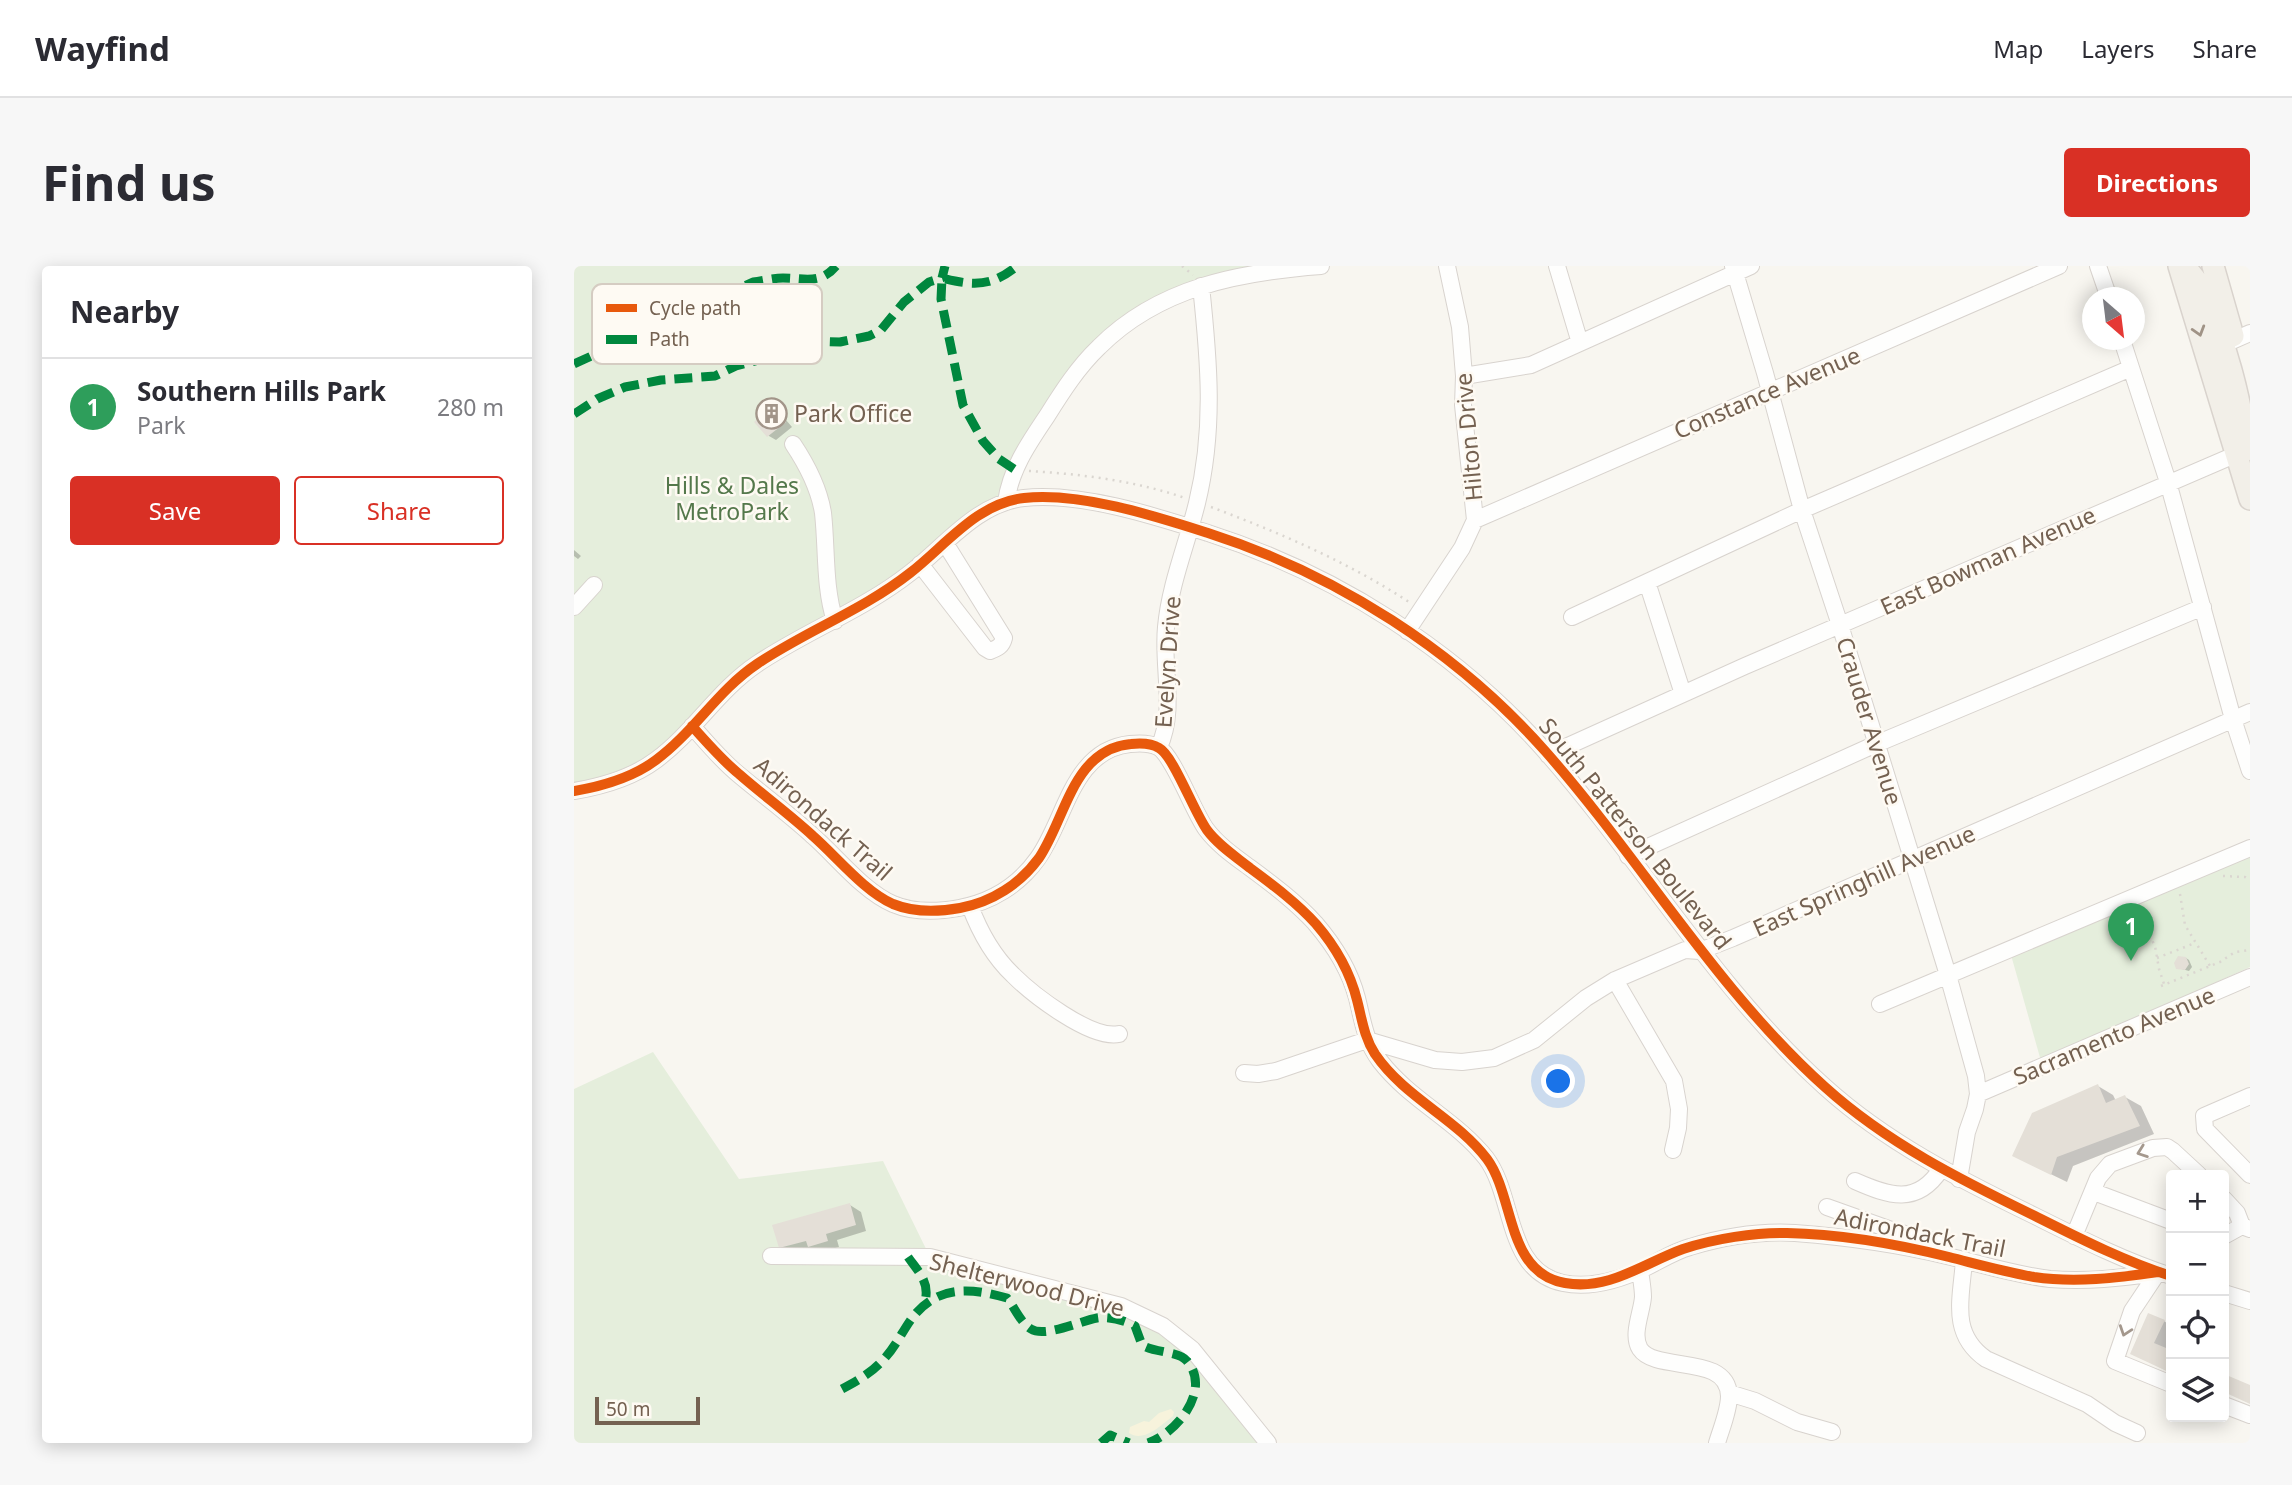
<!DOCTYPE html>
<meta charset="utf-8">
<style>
:root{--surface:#fff;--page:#f7f7f7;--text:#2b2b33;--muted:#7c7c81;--line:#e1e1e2;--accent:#d93025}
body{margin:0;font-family:"Noto Sans",sans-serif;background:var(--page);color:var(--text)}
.controls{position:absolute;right:21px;bottom:21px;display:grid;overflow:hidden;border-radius:7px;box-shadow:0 4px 18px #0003}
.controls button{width:63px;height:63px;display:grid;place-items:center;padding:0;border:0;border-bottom:2px solid var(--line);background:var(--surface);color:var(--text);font:35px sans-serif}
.compass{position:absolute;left:1508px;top:21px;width:63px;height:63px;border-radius:50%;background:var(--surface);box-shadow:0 4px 18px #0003;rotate:152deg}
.scale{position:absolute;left:21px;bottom:18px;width:105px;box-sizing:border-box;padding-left:7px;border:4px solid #746151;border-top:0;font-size:19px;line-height:24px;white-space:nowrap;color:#746151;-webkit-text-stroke:5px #fefaf3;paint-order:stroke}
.you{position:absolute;left:985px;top:816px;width:24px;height:24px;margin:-18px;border:5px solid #fff;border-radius:50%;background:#1a73e8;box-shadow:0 0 0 10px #1a73e833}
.badge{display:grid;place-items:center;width:46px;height:46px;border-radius:50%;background:var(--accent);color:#fff;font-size:23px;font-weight:700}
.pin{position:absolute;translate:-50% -58px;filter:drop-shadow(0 2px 4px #0008)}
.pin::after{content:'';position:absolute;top:37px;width:24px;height:21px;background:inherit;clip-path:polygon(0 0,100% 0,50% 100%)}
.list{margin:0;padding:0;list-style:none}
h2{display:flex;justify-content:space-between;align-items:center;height:91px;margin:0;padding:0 28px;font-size:30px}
h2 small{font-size:23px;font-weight:400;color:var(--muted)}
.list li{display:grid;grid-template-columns:46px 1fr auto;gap:21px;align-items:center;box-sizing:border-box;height:98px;padding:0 28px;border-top:2px solid var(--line)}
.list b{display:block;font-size:26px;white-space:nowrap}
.list p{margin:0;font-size:23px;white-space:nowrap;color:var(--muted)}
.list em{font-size:23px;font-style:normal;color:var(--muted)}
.actions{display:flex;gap:14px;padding:21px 28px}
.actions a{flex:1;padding:16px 0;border:2px solid var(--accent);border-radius:7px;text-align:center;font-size:24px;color:var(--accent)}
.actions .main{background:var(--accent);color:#fff}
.icon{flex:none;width:38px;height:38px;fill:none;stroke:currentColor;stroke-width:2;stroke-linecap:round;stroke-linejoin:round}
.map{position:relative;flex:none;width:1676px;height:1177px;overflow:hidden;border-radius:7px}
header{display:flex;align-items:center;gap:42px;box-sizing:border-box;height:98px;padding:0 35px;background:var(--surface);border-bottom:2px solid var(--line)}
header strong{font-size:33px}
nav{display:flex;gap:38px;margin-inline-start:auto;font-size:24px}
.intro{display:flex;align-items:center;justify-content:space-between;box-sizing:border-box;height:168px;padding:0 42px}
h1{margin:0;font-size:49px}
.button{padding:18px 32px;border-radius:7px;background:var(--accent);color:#fff;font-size:24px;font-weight:700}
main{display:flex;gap:42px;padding:0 42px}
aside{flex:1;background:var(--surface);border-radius:7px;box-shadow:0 4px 18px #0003}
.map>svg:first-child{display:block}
</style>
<header>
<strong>Wayfind</strong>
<nav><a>Map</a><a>Layers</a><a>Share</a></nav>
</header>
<div class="intro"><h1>Find us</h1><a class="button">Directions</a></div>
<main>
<aside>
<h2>Nearby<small></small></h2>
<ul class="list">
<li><span class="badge" style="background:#2e9e5b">1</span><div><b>Southern Hills Park</b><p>Park</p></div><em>280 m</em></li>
</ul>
<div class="actions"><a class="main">Save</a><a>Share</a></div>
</aside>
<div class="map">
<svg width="1676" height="1177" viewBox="0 0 1676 1177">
<rect width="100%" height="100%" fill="#f8f6f0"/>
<!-- green -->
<path fill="#e5eedc" d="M0,0H747L651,13L561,52L476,146L432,236L334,308L189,394L83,493L0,525Z
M1676,588V701L1467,795L1437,689Z
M79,786L165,913L309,895L356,991L589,1060L694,1177H0V823Z"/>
<!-- sand -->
<path fill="#f7f3dc" d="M597,1143L600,1146L599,1150C587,1159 570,1177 555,1167L556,1161L570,1155L575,1156L585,1147Z"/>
<!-- shadow -->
<path fill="#0003" d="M199,143L206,147L218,161L202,174L195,170L183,156Z
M0,284L7,290L4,293L0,290Z
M1612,692L1615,694L1618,701L1615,705L1604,702Z
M1524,820L1539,829L1542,835L1551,831L1567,840L1580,868L1499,900L1493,916L1456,898Z
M276,939L287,946L292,965L263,974L265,981L246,986L239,982L217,988L206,981Z
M1590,1055L1597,1060L1595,1086H1597V1107L1558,1087Z"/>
<!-- building -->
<path fill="#e4dfd7" d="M199,140L212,156L193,171L180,156Z
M1604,690L1612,691L1615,698L1611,704L1602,703L1600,697Z
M1524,818L1532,837L1551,829L1566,860L1483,891L1477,909L1438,890L1458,847Z
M276,937L282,959L252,968L254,975L234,981L232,975L205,982L198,959Z
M1574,1047L1591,1054L1580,1077L1597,1084V1107L1556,1088Z
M1650,1108L1676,1119V1138L1650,1126Z"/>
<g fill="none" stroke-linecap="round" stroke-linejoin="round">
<defs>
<path id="minor" d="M983,0L1006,77
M1159,0L1191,107L1228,244L1266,359L1374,709L1402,810L1404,828L1401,843L1393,866L1385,913
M1524,0L1535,32
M1548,74L1594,216L1659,453L1676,505
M1651,78L1676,67
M890,110L957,99L1177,0
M219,178C233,199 245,222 249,247C253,283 250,321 261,355
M432,236C437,202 455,177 473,150C488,126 504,101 525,81C585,21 666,6 747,0
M901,254L1485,0
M346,298L411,382L416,385C424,382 428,380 430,372L371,277
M1073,316L1109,428
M0,341L20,319
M998,351L1228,244L1557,102
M833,365L888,282L901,254L889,139L890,110L886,61L873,0
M118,460C133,477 147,494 164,508C189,529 215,548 239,570C263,591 289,625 319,638C340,647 363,646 385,642C417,636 445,619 464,592C492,553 498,484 556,478C565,477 576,477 584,481C599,489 619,545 632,563C644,579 660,590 675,601C698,618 722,636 741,657C760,679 776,705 783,732C789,756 791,775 806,795C836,834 882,854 912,892C941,930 931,1005 989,1017C1017,1023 1048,1013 1073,1001C1087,994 1101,985 1116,981C1149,971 1187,965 1221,967C1272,971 1324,978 1373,990C1407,998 1441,1009 1476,1013C1512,1016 1547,1012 1582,1007
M585,481C602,445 588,400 592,361C596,318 613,278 623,237C641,163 635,95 627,20
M974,489L1171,400L1663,188
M0,525C30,520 58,512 82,494C120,466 144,424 183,398C232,365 289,344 336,307C371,280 403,237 450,232C507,226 581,250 634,267C762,308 883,385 972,486C1068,595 1142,723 1251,821C1313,877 1387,914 1461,950C1505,972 1550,995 1597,1010
M1054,590L1302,478L1629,341
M396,640C405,664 420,691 439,709C458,728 517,774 545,768
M1041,714L1100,815L1105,843L1104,862L1099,884
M1306,738L1676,582
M670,807L684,808L702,805L793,774L861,794L888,796L920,792L960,774L1012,732L1041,714L1111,684L1126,685L1159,672L1676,446
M1404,828L1676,711
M1676,830L1630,850L1631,863L1676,909
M1281,915C1315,930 1343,940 1367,903
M1520,926L1597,955
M1650,933L1663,947L1668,960L1676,963
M1253,941L1323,966L1360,975L1366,980L1370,989
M1500,970L1524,912L1536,898L1579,882L1593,881L1599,885L1625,909
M1650,970L1668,960
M197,990L356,991L547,1040L589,1060L618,1083L694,1177
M1390,995C1387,1033 1376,1068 1412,1093L1513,1138L1541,1157L1563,1167
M1066,1004C1067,1013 1069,1022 1069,1031C1068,1046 1057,1069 1066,1083C1082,1107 1154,1087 1155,1130C1155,1145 1147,1163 1143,1177
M1584,1006L1558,1045L1541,1095L1597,1118
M1650,1027L1676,1035
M1155,1127L1181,1135L1223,1156L1258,1166
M1650,1139L1676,1149"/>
<path id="major" d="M1605,0L1676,233
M1610,0C1617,8 1625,16 1629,26C1647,64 1672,143 1670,185
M1639,0L1659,70"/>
</defs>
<!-- minor casing -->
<use href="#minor" stroke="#d8d3ce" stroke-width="18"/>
<!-- major casing -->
<use href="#major" stroke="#d9d3cd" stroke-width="24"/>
<!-- path -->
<path stroke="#dad6d0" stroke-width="2.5" stroke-dasharray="2 5" stroke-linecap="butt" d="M608,0L619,9
M455,205C507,208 562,215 611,232
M637,241C706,267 774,296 835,336
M1649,610L1671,611L1676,614
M1606,628L1611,659L1636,700
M1563,644L1581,680L1585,703L1590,718
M1583,692L1621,677
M1587,720L1646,696L1661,686L1676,684"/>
<!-- minor -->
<use href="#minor" stroke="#fefefd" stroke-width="16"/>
<!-- major -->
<use href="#major" stroke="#f2efe8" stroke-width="21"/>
<!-- quiet -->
<path stroke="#00873e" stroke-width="9" stroke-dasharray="18 9" stroke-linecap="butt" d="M0,98L179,16C189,15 199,12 209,12C231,12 246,19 262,0
M0,148L23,133L51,121L87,114L141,110L162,100L200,90L238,75L266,76L295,70L307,64L330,36L355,16L368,12L371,0
M440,203L425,193L409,175L389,139L367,33L368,12C400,20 417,21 443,0
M334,991C346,1008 357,1017 350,1039
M268,1123C283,1115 297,1107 308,1095C320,1083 327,1068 336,1055C361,1019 395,1021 433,1032C441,1042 446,1056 457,1063C471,1072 506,1055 523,1052C534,1050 550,1054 561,1060L568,1079C581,1087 605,1085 613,1095C638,1124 603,1167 574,1177
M527,1177L536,1169L555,1177"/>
<defs>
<path id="cycleway" d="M118,460C133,477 148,494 165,508C189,529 215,548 239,570C263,591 290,625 319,638C341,647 364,646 386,642C418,636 446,618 465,592C492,552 499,483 557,478C566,477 577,477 585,482C599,489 620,546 633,564C644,579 661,590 676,602C699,619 723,637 742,658C761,680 776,706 783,734C788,753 790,771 801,788C831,832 882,852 913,893C941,931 932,1007 991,1017C1035,1025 1070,997 1109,983C1139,973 1182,966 1213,967C1267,968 1323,978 1375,991C1403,998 1431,1006 1460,1011C1501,1017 1543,1012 1584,1006
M0,525C30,520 58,512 82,494C120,466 144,424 183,398C232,365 289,344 336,307C371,280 403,237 450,232C507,226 581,250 634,267C762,308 883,385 972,486C1068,595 1142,723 1251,821C1313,877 1387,914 1461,950C1505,972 1550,995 1597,1010"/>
</defs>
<!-- cycleway casing -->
<use href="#cycleway" stroke="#fefaf3" stroke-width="15"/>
<!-- cycleway -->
<use href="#cycleway" stroke="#e8590c" stroke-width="10"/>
</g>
<!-- one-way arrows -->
<defs><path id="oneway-chevron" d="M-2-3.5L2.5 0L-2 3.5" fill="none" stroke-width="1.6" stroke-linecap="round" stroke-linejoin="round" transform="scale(1.75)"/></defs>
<use stroke="#a09386" href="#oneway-chevron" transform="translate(1625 65) rotate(73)"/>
<g stroke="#a4988d">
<use href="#oneway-chevron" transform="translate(1568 886) rotate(160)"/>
<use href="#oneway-chevron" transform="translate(1551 1065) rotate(109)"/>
</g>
<!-- icons -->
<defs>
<symbol id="building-ring" viewBox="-11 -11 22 22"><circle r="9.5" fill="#fefaf3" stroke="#a29589" stroke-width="1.5"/><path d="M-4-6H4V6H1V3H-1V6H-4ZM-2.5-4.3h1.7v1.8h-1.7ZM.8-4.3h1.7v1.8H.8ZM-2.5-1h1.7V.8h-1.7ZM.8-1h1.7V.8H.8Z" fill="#a29589"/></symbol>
</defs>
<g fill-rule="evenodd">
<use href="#building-ring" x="180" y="130" width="35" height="35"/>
</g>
<g text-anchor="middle" stroke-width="5" stroke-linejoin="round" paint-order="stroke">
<!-- street labels -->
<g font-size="23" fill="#746151" stroke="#fefaf3">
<text transform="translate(1193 127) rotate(-23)" y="8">Constance Avenue</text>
<text transform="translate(895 171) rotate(-95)" y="8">Hilton Drive</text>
<text transform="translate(1414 295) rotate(-24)" y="8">East Bowman Avenue</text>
<text transform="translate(594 396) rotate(-86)" y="8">Evelyn Drive</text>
<text transform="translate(1295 455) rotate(73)" y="8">Crauder Avenue</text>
<text transform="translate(249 553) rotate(41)" y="8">Adirondack Trail</text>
<text transform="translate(1061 568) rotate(51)" y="8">South Patterson Boulevard</text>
<text transform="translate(1290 615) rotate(-24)" y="8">East Springhill Avenue</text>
<text transform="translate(1540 770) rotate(-23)" y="8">Sacramento Avenue</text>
<text transform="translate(1346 967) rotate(11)" y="8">Adirondack Trail</text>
<text transform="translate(453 1019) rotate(14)" y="8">Shelterwood Drive</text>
</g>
<!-- poi labels -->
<g font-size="23" fill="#746151" stroke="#fefaf3" text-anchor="start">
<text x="220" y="156">Park Office</text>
</g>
<!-- park labels -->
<g font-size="23" fill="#54784b" stroke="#fefaf3">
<text x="158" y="228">Hills &amp; Dales<tspan x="158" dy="26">MetroPark</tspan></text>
</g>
</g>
<!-- legend -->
<rect x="18" y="18" width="230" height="80" rx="10" fill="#fefaf3" stroke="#d5ccc2" stroke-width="2"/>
<rect x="32" y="38" width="31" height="8" fill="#e8590c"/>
<rect x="32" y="69" width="31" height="9" fill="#00873e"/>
<g font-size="19" fill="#746151">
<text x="75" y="49">Cycle path</text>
<text x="75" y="80">Path</text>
</g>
</svg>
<div class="controls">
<button>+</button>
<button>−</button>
<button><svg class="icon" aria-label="locate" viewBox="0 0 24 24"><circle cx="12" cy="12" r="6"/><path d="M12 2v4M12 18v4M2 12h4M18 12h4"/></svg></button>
<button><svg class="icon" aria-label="layers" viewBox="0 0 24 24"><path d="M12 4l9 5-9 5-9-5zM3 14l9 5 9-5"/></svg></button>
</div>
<svg class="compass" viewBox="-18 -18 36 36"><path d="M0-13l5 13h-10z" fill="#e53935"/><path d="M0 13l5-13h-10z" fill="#7c7c81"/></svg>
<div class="scale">50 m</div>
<div class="you"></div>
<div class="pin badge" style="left:1557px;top:695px;background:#2e9e5b">1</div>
</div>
</main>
